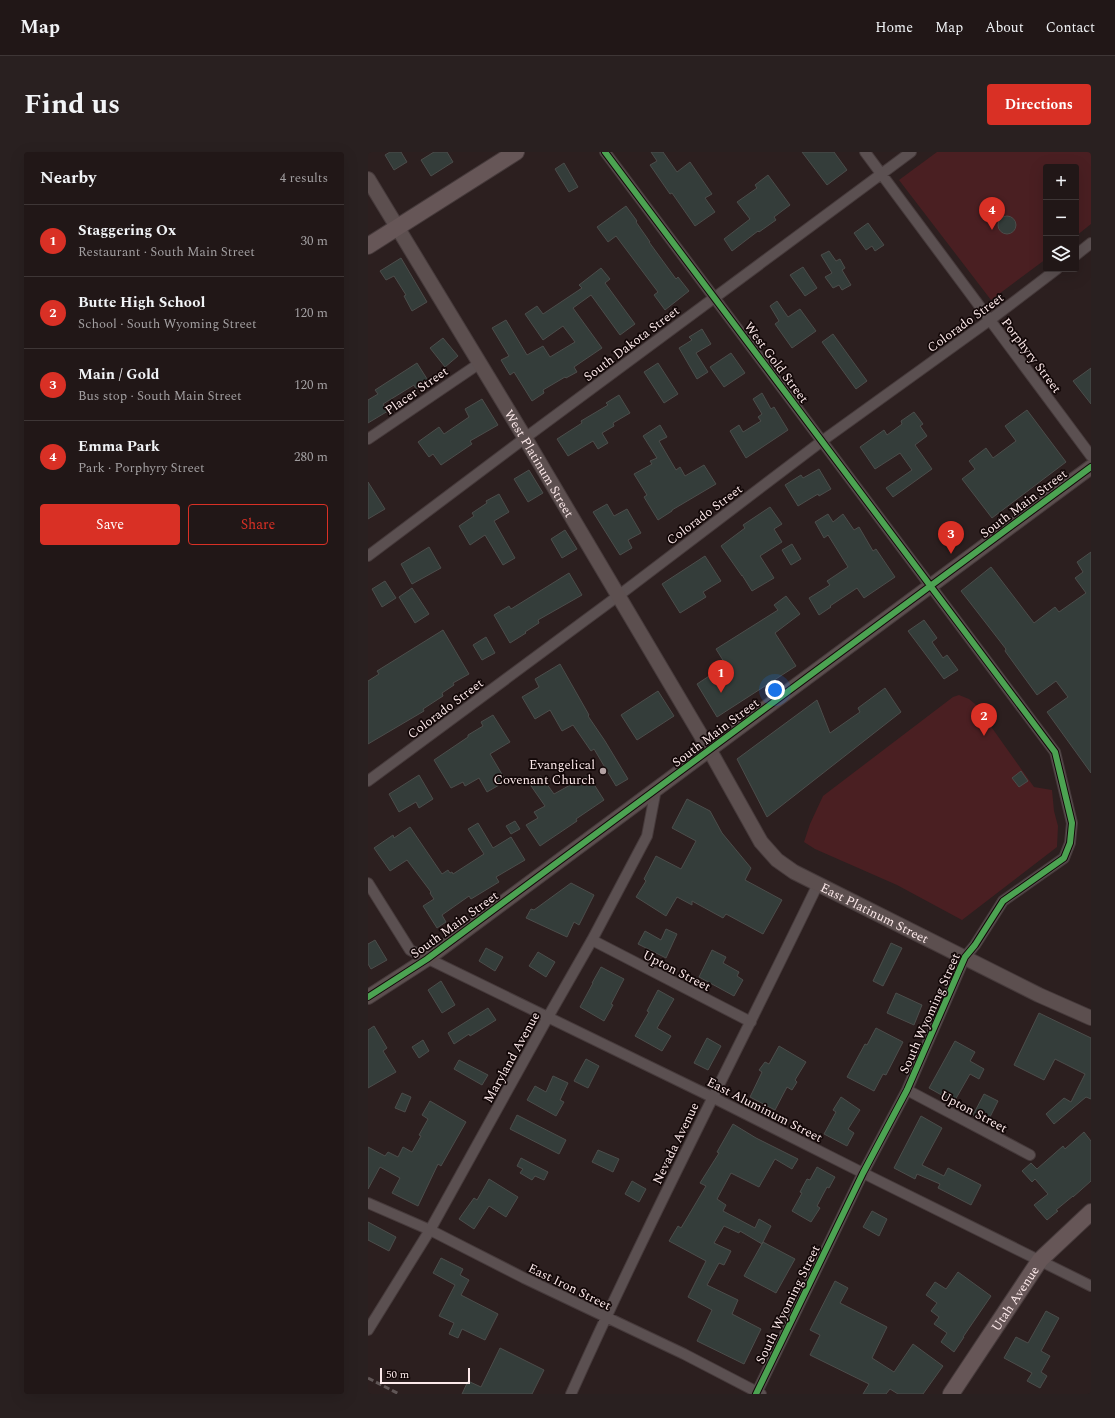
<!DOCTYPE html>
<meta charset="utf-8">
<style>
:root{--surface:#211717;--page:#292020;--text:#f1f3f6;--muted:#a29fa1;--line:#3e3636;--accent:#d93025}
body{margin:0;font-family:Spectral,serif;background:var(--page);color:var(--text)}
.controls{position:absolute;right:12px;top:12px;display:grid;overflow:hidden;border-radius:4px;box-shadow:0 4px 16px #0002}
.controls button{width:36px;height:36px;display:grid;place-items:center;padding:0;border:0;border-bottom:1px solid var(--line);background:var(--surface);color:var(--text);font:20px sans-serif}
.scale{position:absolute;left:12px;bottom:10px;width:90px;box-sizing:border-box;padding-left:4px;border:2px solid #fce9ea;border-top:0;font-size:11px;line-height:14px;white-space:nowrap;color:#fce9ea;-webkit-text-stroke:3px #130808;paint-order:stroke}
.you{position:absolute;left:407px;top:538px;width:14px;height:14px;margin:-10px;border:3px solid #fff;border-radius:50%;background:#1a73e8;box-shadow:0 0 0 6px #1a73e833}
.badge{display:grid;place-items:center;width:26px;height:26px;border-radius:50%;background:var(--accent);color:#fff;font-size:13px;font-weight:700}
.pin{position:absolute;translate:-50% -33px;filter:drop-shadow(0 1px 2px #0008)}
.pin::after{content:'';position:absolute;top:21px;width:14px;height:12px;background:inherit;clip-path:polygon(0 0,100% 0,50% 100%)}
.list{margin:0;padding:0;list-style:none}
h2{display:flex;justify-content:space-between;align-items:center;height:52px;margin:0;padding:0 16px;font-size:17px}
h2 small{font-size:13px;font-weight:400;color:var(--muted)}
.list li{display:grid;grid-template-columns:26px 1fr auto;gap:12px;align-items:center;box-sizing:border-box;height:72px;padding:0 16px;border-top:1px solid var(--line)}
.list b{display:block;font-size:15px;white-space:nowrap}
.list p{margin:0;font-size:13px;white-space:nowrap;color:var(--muted)}
.list em{font-size:13px;font-style:normal;color:var(--muted)}
.actions{display:flex;gap:8px;padding:12px 16px}
.actions a{flex:1;padding:9px 0;border:1px solid var(--accent);border-radius:4px;text-align:center;font-size:14px;color:var(--accent)}
.actions .main{background:var(--accent);color:#fff}
.icon{flex:none;width:22px;height:22px;fill:none;stroke:currentColor;stroke-width:2;stroke-linecap:round;stroke-linejoin:round}
.map{position:relative;flex:none;width:723px;height:1242px;overflow:hidden;border-radius:4px}
header{display:flex;align-items:center;gap:24px;box-sizing:border-box;height:56px;padding:0 20px;background:var(--surface);border-bottom:1px solid var(--line)}
header strong{font-size:19px}
nav{display:flex;gap:22px;margin-inline-start:auto;font-size:14px}
.intro{display:flex;align-items:center;justify-content:space-between;box-sizing:border-box;height:96px;padding:0 24px}
h1{margin:0;font-size:28px}
.button{padding:10px 18px;border-radius:4px;background:var(--accent);color:#fff;font-size:14px;font-weight:700}
main{display:flex;gap:24px;padding:0 24px}
aside{flex:1;background:var(--surface);border-radius:4px;box-shadow:0 4px 16px #0002}
.map>svg:first-child{display:block}
</style>
<header>
<strong>Map</strong>
<nav><a>Home</a><a>Map</a><a>About</a><a>Contact</a></nav>
</header>
<div class="intro"><h1>Find us</h1><a class="button">Directions</a></div>
<main>
<aside>
<h2>Nearby<small>4 results</small></h2>
<ul class="list">
<li><span class="badge">1</span><div><b>Staggering Ox</b><p>Restaurant · South Main Street</p></div><em>30 m</em></li>
<li><span class="badge">2</span><div><b>Butte High School</b><p>School · South Wyoming Street</p></div><em>120 m</em></li>
<li><span class="badge">3</span><div><b>Main / Gold</b><p>Bus stop · South Main Street</p></div><em>120 m</em></li>
<li><span class="badge">4</span><div><b>Emma Park</b><p>Park · Porphyry Street</p></div><em>280 m</em></li>
</ul>
<div class="actions"><a class="main">Save</a><a>Share</a></div>
</aside>
<div class="map">
<svg width="723" height="1242" viewBox="0 0 723 1242">
<rect width="100%" height="100%" fill="#2c1f1f"/>
<!-- green -->
<path fill="#4a1f22" d="M569,0H723V72L708,84V15H678V107L623,148L531,28Z
M591,543L601,547L607,552L666,635L684,638L686,659L690,674L689,695L594,768L529,733L447,697L436,690L442,672L455,644L585,545Z"/>
<!-- building -->
<path fill="#343d3a" stroke="#4c4d4b" d="M22,0H33L39,10L26,18L17,3Z
M66,0H79L85,10L63,24L53,8Z
M283,0H295L309,20L322,10L344,42L337,46L347,60L327,74L304,41L302,42L282,13L289,9Z
M434,0H466L479,18L459,33Z
M196,11L210,35L201,40L187,17Z
M400,23L422,53L406,65L408,68L391,80L390,79L364,99L356,87L382,67L369,50L389,36L387,33Z
M258,54L269,69L268,70L282,90H281L308,127L310,125L321,139L297,158L286,143L290,140L248,84L240,90L229,75Z
M630 73a9 9 0 1 1 18 0a9 9 0 1 1-18 0Z
M500,71L516,93L507,99L504,94L498,98L486,81Z
M461,99L468,109L472,107L477,116L474,118L483,133L474,138L471,133L465,136L457,125L464,121L453,103Z
M33,106L59,150L44,159L36,144L38,143L26,124L18,128L12,119Z
M435,115L449,136L437,144L422,123Z
M233,116L242,127L237,131L267,172L252,183L223,143L205,156L234,196L206,215L209,220L198,226L197,225L175,238L176,241L164,249L146,220L142,223L133,208L141,204L124,176L138,168L159,203L175,194L182,205L207,190L195,174L175,188L157,162L169,154L175,162L214,136L211,133Z
M409,149L420,165L432,157L448,179L424,196L407,172L411,169L402,154Z
M334,177L343,192L328,201L340,220L329,227L311,196L324,188L321,185Z
M465,182L499,229L488,237L454,190Z
M75,186L90,204L77,215L62,196Z
M363,201L377,221L356,235L342,215Z
M49,211L61,230L48,237L46,233L15,252L20,259L0,271V248L10,242L7,238Z
M290,211L310,242L296,251L276,220Z
M723,216V252L705,229Z
M394,241L403,257L406,255L420,278L378,306L362,279L371,273L375,280L393,269L390,265L394,262L385,247Z
M251,243L262,261L245,271L246,274L234,281L240,291L230,297L225,289L200,304L189,287L214,271L213,269L240,253L238,251Z
M114,247L130,273L102,289L104,292L73,313L65,302L61,305L50,290L71,275L76,282L101,265L97,257Z
M659,258L698,310L624,366L594,327L607,317L601,309L618,296L625,306L648,289L637,274Z
M546,260L555,272L552,274L559,284L547,293L564,317L525,345L518,336L544,318L532,301L507,317L492,295L516,278L519,283L534,272L533,269Z
M292,273L299,285L291,289L308,318L312,315L317,324L336,313L348,332L304,358V359L290,368L276,345L279,343L266,322L284,312L282,309L289,306L275,284Z
M451,317L463,337L451,344L450,342L430,354L417,333L433,323L435,326Z
M161,318L175,341L160,350L146,327Z
M0,330L17,357L0,367Z
M131,342L141,360L126,369L147,406L135,413L117,383L102,393L91,374L106,364L104,361L119,351L118,349Z
M239,352L246,364L259,357L273,381L260,388L264,396L252,403L225,360Z
M402,355L414,372L406,377L414,390L392,404L406,426L384,439L374,423V424L353,394L377,376L375,373Z
M460,362L465,370L475,362L486,378L491,375L505,399L508,397L527,425L496,446L489,436L462,454L463,455L451,463L441,446L462,433L459,429L480,415L460,383L456,386L447,370Z
M197,378L209,397L194,406L183,387Z
M424,392L433,407L423,413L414,398Z
M61,395L73,416L44,432L33,412Z
M723,400V621L679,560L700,545L688,529L669,543L637,499L638,497L593,439L623,415L666,471L687,455L691,460L718,441L707,426L715,420L709,410Z
M337,404L353,429L335,440L338,445L312,461L294,432Z
M201,421L214,443L170,468L171,471L157,480L158,481L142,491L126,463L141,454L143,457Z
M17,429L28,446L14,455L4,437Z
M44,436L61,462L47,471L31,445Z
M418,444L432,462L407,481L428,514L349,565L329,532L358,513L348,497L410,458L406,453Z
M556,468L569,486L564,490L575,506L579,503L590,518L576,527L540,479Z
M75,478L101,522L85,531L86,533L74,541L75,544L55,557L56,559L0,592V529L11,522L9,519Z
M118,485L127,501L114,508L105,493Z
M192,512L221,563L220,564L237,589L260,627L248,634L226,597L223,599L205,573L194,579L182,558L167,567L154,545L171,535L167,527Z
M517,536L533,560L399,665L369,607L449,548L462,581L492,560L490,556Z
M290,539L306,564L269,588L253,563Z
M125,563L142,590L122,602L138,629L119,640L111,626L97,634L95,630L83,636L66,608L100,585V583L115,574L113,570Z
M653,619L660,629L651,635L644,626Z
M51,623L65,647L51,656L48,650L31,660L21,642Z
M220,623L236,648L208,667L209,669L172,694L158,673L170,666L166,660L177,654L161,631L173,624L186,642Z
M319,647L342,659L354,681L383,716L377,728L414,748L395,782L358,762L355,766L324,749V753L309,745L298,764L268,745L278,729L276,727L288,704L313,717L328,689L304,676Z
M147,669L152,677L143,682L138,674Z
M110,671L125,696L143,685L157,708L128,725L131,730L103,747L101,744L74,763L78,770L69,776L55,754L66,747L62,741L63,740L39,708L22,719L6,696L25,683L26,686L42,675L74,722L80,718L82,721L84,720L85,722L116,702L100,677Z
M203,731L226,743L211,773L206,770L199,785L158,766L163,757L166,758Z
M298,777L309,782L298,806L270,792L277,779L293,788Z
M7,788L19,808L3,817L0,812V792Z
M523,791L534,796L515,834L505,829Z
M118,796L135,805L127,819L111,809Z
M344,798L358,805L355,811L371,820L369,824L375,828L366,844L331,825Z
M170,800L187,810L178,825L161,814Z
M233,815L256,827L243,852L245,853L236,869L212,855L225,831H224Z
M73,829L87,853L74,861L60,838Z
M290,838L306,847L289,876L303,884L294,899L267,884L281,860L279,859Z
M528,841L554,853L546,873L519,861Z
M120,856L128,868L102,884L101,882L86,892L80,881Z
M671,861L723,886V947L718,945L686,972L678,962L696,946L703,950L717,922L687,907L676,928L646,913Z
M6,874L19,896L15,899L28,920L0,936V878Z
M508,876L535,890L518,923L515,922L506,939L479,925L497,892L499,893Z
M339,886L353,894L340,918L326,911Z
M55,888L61,899L51,906L44,895Z
M587,889L607,900L602,909L616,917L611,927L602,922L586,950L561,936Z
M411,894L438,910L427,928L429,930L424,938L419,935L407,958L382,945L394,920L391,918L397,910L401,912Z
M218,907L231,914L220,936L206,929Z
M91,908L120,923L114,933L86,917Z
M185,924L200,931L192,948L196,950L188,964L159,948L167,934L178,940Z
M34,941L43,945L37,960L27,956Z
M616,942L630,949L619,971L605,963Z
M473,945L492,958L480,977L486,981L479,994L456,982L468,960L465,958Z
M62,949L98,970L73,1014L70,1012L50,1054L24,1041L32,1026L12,1015L0,1037V995L17,1004L20,1000L30,1005L35,995L44,1000L53,984L51,983L60,967L54,963Z
M149,963L198,988L191,1002L142,977Z
M553,964L574,976L554,1013L576,1024L580,1016L613,1033L603,1053L570,1036L572,1032L549,1022L547,1027L526,1016Z
M365,972L388,986L430,1007L424,1017L407,1007L391,1035L363,1021L349,1047L358,1053L355,1059L387,1076L391,1067L403,1074L394,1092L372,1079L371,1081L356,1074L346,1091L363,1099L356,1113L351,1111L339,1133L370,1148L364,1162L393,1177L376,1212L329,1189L344,1158L320,1145L338,1109L301,1089L310,1074L313,1076L338,1034L332,1031L351,1001L349,1000Z
M716,980L723,989V1029L705,1045V1044L688,1058L690,1059L679,1068L666,1053L680,1042L667,1027L664,1030L654,1019L663,1011L669,1017L695,994L697,997Z
M230,998L251,1007L245,1020L224,1010Z
M153,1006L180,1020L176,1028L167,1024L164,1028L152,1021L155,1017L149,1014Z
M449,1015L467,1025L461,1036L459,1035L449,1054L452,1056L443,1070L424,1059L434,1041L432,1040L439,1027L442,1028Z
M121,1027L150,1045L138,1065L121,1054L106,1077L91,1067L106,1046L109,1048Z
M264,1029L278,1037L271,1050L257,1042Z
M504,1059L519,1067L511,1084L495,1075Z
M0,1070L28,1085L21,1099L0,1088Z
M395,1090L427,1107L408,1141L376,1124Z
M73,1106L95,1117L92,1123L101,1128L93,1143L130,1162L117,1188L94,1177L90,1186L81,1182L86,1171L71,1164L87,1133L65,1121Z
M590,1120L623,1144L595,1185H596L586,1200L573,1190L579,1181L566,1172L571,1165L563,1159L569,1151L558,1143L567,1130L578,1137Z
M467,1129L480,1136L472,1151L519,1175L504,1206L526,1220L545,1192L575,1214L555,1242H530L522,1237L518,1242H495L501,1232L442,1203L452,1183L442,1178Z
M678,1159L691,1166L673,1199L682,1204L673,1220L679,1224L672,1236L659,1229L664,1221L636,1206L648,1185L660,1191Z
M132,1196L176,1218L164,1242H94L100,1229L113,1235Z"/>
<g fill="none" stroke-linecap="round" stroke-linejoin="round">
<defs>
<path id="street" d="M237,0L687,600L704,671L702,691L696,706L635,749L607,793L597,805L539,938L495,1021L388,1242
M497,0L723,304
M708,103L723,91
M0,287L112,211
M0,404L157,286L543,0
M0,629L250,444L454,289L622,168L689,117
M0,731L42,798L344,945L495,1021L723,1134
M224,788L383,870
M539,938L662,1003
M0,1051L62,1078L156,1126L316,1202L393,1242
M0,1178L62,1078L180,865L224,788L279,684L288,637
M203,1242C280,1070 368,902 450,732"/>
<g id="secondary">
<path id="s1" d="M0,27L157,286L341,597L393,690L409,708L426,720L671,843L723,866"/>
<path d="M0,845L59,807L723,315"/>
</g>
<g id="primary">
<path d="M0,94L148,0"/>
<path id="s2" d="M583,1242L672,1108L723,1060"/>
</g>
</defs>
<!-- street casing -->
<use href="#street" stroke="#463a3b" stroke-width="12"/>
<!-- secondary casing -->
<use href="#secondary" stroke="#463a3b" stroke-width="16"/>
<!-- primary casing -->
<use href="#primary" stroke="#463a3b" stroke-width="18"/>
<!-- street -->
<use href="#street" stroke="#5b5051" stroke-width="10"/>
<!-- secondary -->
<use href="#secondary" stroke="#5c4f4f" stroke-width="14"/>
<!-- primary -->
<use href="#primary" stroke="#665657" stroke-width="16"/>
<!-- rail -->
<path stroke="#605656" stroke-width="3" stroke-dasharray="6 3" stroke-linecap="butt" d="M0,1226L31,1242"/>
<defs>
<path id="cycleway" d="M237,0L687,600L704,671L702,691L696,706L635,749L607,793L597,805L539,938L495,1021L388,1242
M0,845L59,807L723,315"/>
</defs>
<!-- cycleway casing -->
<use href="#cycleway" stroke="#130808" stroke-width="8"/>
<!-- cycleway -->
<use href="#cycleway" stroke="#4ca352" stroke-width="6"/>
</g>
<!-- markers -->
<circle fill="#b3a2a3" stroke="#130808" stroke-width="1.5" cx="235" cy="619" r="4"/>
<g text-anchor="middle" stroke-width="3.5" stroke-linejoin="round" paint-order="stroke">
<!-- street labels -->
<g font-size="13" fill="#fce9ea" stroke="#130808">
<text transform="translate(597 170) rotate(-36)" y="5">Colorado Street</text>
<text transform="translate(263 191) rotate(-37)" y="5">South Dakota Street</text>
<text transform="translate(664 203) rotate(53)" y="5">Porphyry Street</text>
<text transform="translate(409 210) rotate(53)" y="5">West Gold Street</text>
<text transform="translate(48 238) rotate(-35)" y="5">Placer Street</text>
<text dy="5" stroke="none"><textPath href="#s1" startOffset="332">West Platinum Street</textPath></text>
<text transform="translate(655 351) rotate(-37)" y="5">South Main Street</text>
<text transform="translate(336 362) rotate(-37)" y="5">Colorado Street</text>
<text transform="translate(77 556) rotate(-37)" y="5">Colorado Street</text>
<text transform="translate(347 580) rotate(-37)" y="5">South Main Street</text>
<text dy="5" stroke="none"><textPath href="#s1" startOffset="906">East Platinum Street</textPath></text>
<text transform="translate(86 772) rotate(-36)" y="5">South Main Street</text>
<text transform="translate(309 818) rotate(27)" y="5">Upton Street</text>
<text transform="translate(561 861) rotate(-66)" y="5">South Wyoming Street</text>
<text transform="translate(143 905) rotate(-61)" y="5">Maryland Avenue</text>
<text transform="translate(397 957) rotate(27)" y="5">East Aluminum Street</text>
<text transform="translate(606 959) rotate(28)" y="5">Upton Street</text>
<text transform="translate(307 991) rotate(-64)" y="5">Nevada Avenue</text>
<text transform="translate(202 1134) rotate(26)" y="5">East Iron Street</text>
<text dy="5" stroke="none"><textPath href="#s2" startOffset="115">Utah Avenue</textPath></text>
<text transform="translate(419 1152) rotate(-64)" y="5">South Wyoming Street</text>
</g>
<!-- poi labels -->
<g font-size="13" fill="#fce9ea" stroke="#130808" text-anchor="end">
<text x="227" y="617">Evangelical<tspan x="227" dy="15">Covenant Church</tspan></text>
</g>
</g>
</svg>
<div class="controls">
<button>+</button>
<button>−</button>
<button><svg class="icon" aria-label="layers" viewBox="0 0 24 24"><path d="M12 4l9 5-9 5-9-5zM3 14l9 5 9-5"/></svg></button>
</div>
<div class="scale">50 m</div>
<div class="you"></div>
<div class="pin badge" style="left:353px;top:541px">1</div>
<div class="pin badge" style="left:616px;top:584px">2</div>
<div class="pin badge" style="left:583px;top:402px">3</div>
<div class="pin badge" style="left:624px;top:78px">4</div>
</div>
</main>
